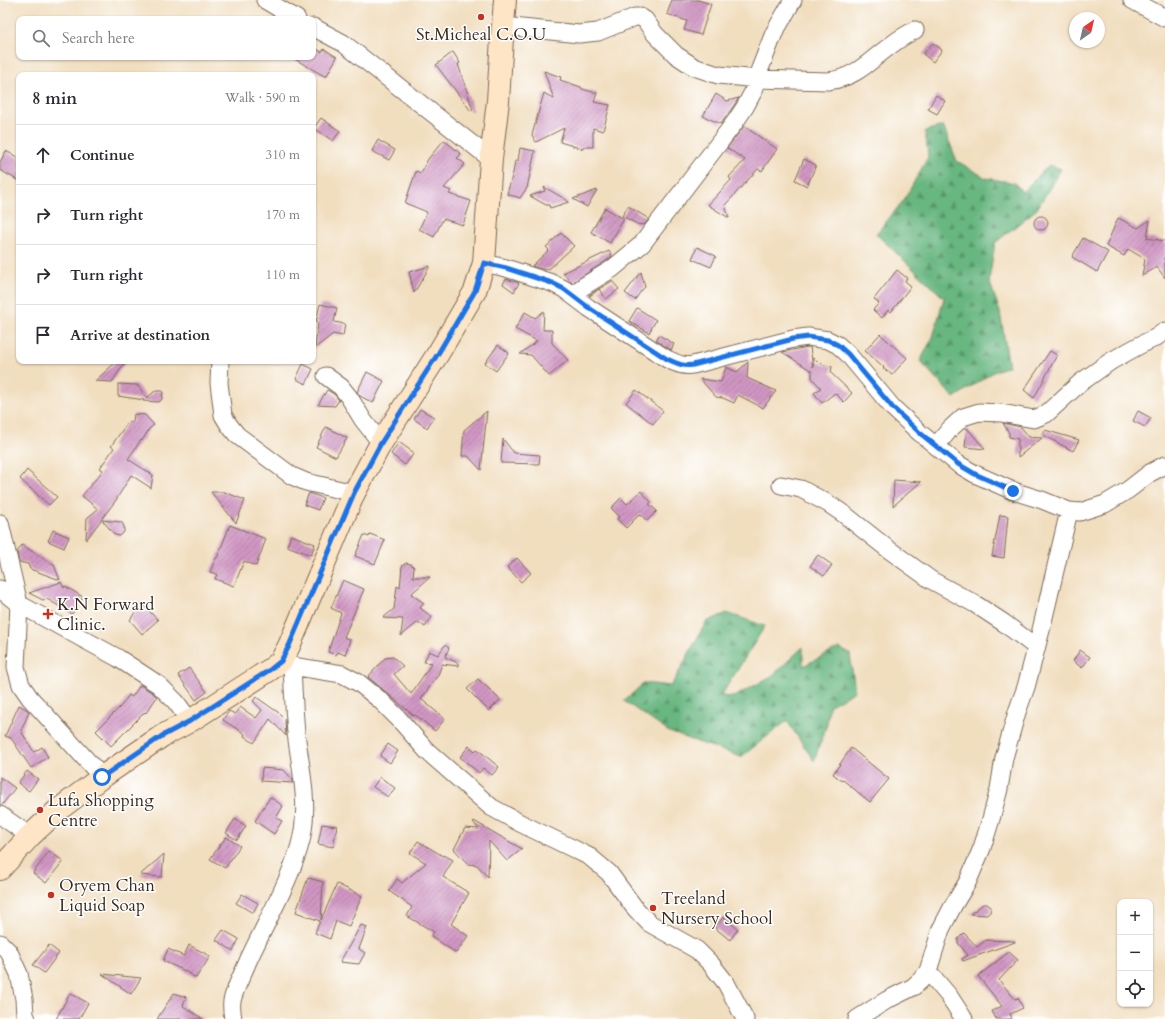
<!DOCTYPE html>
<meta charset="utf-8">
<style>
:root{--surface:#fff;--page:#f7f7f7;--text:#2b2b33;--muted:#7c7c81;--line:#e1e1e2}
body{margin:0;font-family:Cardo,serif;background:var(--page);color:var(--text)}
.controls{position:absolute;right:12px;bottom:12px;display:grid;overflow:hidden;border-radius:8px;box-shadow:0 1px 3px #0004}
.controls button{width:36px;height:36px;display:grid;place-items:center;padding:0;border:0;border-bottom:1px solid var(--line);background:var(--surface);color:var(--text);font:20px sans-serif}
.compass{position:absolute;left:1069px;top:12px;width:36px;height:36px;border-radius:50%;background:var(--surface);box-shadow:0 1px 3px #0004;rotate:34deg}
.stop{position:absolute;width:12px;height:12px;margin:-9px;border:3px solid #1a73e8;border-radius:50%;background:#fff}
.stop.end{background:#1a73e8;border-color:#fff;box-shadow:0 1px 4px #0008}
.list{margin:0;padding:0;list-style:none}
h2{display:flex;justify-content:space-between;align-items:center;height:52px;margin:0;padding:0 16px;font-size:17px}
h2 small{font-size:13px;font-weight:400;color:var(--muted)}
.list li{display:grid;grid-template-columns:26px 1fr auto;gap:12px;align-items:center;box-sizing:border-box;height:60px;padding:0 16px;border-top:1px solid var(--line)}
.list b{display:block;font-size:15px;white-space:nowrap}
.list em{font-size:13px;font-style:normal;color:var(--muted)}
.icon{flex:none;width:22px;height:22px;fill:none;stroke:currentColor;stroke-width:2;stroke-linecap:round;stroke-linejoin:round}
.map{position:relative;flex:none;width:1165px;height:1019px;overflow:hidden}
.search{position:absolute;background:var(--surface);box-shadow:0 1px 3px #0004;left:16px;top:16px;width:300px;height:44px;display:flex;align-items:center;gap:10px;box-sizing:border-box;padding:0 14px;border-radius:8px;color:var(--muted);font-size:15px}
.panel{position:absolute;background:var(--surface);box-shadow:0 1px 3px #0004;left:16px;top:72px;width:300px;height:292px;border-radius:8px}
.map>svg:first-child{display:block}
</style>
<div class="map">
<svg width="1165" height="1019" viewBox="0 0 1165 1019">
<defs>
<pattern id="forest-firs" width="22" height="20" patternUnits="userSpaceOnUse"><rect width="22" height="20" fill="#67b680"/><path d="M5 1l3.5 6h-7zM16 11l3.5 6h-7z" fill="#569468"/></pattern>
<pattern id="building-hatch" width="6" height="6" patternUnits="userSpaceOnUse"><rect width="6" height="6" fill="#d096c3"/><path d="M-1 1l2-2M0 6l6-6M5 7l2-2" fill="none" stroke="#aa7b9e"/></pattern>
</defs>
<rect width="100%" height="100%" fill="#fff"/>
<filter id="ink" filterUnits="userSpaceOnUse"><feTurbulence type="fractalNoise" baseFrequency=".025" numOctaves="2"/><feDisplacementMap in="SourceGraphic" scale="8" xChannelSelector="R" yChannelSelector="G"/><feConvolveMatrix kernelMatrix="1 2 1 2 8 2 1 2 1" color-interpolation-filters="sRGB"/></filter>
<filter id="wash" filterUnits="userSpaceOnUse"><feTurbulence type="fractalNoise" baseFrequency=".012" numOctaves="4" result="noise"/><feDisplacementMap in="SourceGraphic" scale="16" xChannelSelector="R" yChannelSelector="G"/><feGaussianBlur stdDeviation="0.9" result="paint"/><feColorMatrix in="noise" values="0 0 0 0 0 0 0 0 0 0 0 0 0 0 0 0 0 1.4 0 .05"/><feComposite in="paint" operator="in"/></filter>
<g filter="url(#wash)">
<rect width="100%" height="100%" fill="#f1debf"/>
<!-- forest -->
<path fill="url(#forest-firs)" stroke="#51704f" d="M943,126L957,161L986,178L1015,183L1022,192L1049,165L1061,169L1037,209L995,243L989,280L1000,312L1009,366L995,371L954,398L920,361L933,337L944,298L876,234L904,200L928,157L925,131Z
M727,613L765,626L721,696L734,697L773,675L803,647V666L839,648L850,654L855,691L829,706L827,724L814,761L787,721L741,757L669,732L624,701L644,683L671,686L706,622Z"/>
<g id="blocks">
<!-- building -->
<path fill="url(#building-hatch)" d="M672,0H698L711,4L701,35L684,30L687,21L667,14Z
M933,43L942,50L933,62L923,54Z
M313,47L322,52L324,49L337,57L326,77L291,57H313Z
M453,52L460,63L458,64L473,110L471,111L436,65Z
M544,71L561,77L560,80L581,87L582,89L597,93L594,102L610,105L603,131L593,128V147H583V149L560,142L564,128L536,142L532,135L544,93L554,99Z
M716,94L727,101L739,98L721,124L703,116Z
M936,95L945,101L937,114L928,109Z
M321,118L340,131L333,141L314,128Z
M744,126L777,149L762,171L758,169L725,205L729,218L708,205L731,180L729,177L745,160L727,148Z
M378,140L395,150L389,160L372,151Z
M444,140L461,154L457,158L465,164L444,188L451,191L449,194L471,201L463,225L443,219L434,237L419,229L427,212L405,203L416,171L421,173L428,159Z
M520,148L535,151L527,188L520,198L507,194L513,173L515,161H518Z
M6,151L19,158V181L0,170V162Z
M804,159L816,165L807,186L795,180Z
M544,187L565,199L569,202L550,208L549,205H546L530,196L545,191Z
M597,190L587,207L573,199Z
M628,206L649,219L644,225L637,224L622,216Z
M605,208L624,219L610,243L591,232Z
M1034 223a7 7 0 1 1 14 0a7 7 0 1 1-14 0Z
M1118,218L1138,228L1150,220L1147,238L1165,241V278L1157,267L1142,276L1145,259L1128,249L1124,256L1106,246Z
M561,233L574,246L549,269L547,268L546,270L532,266L549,250L546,247Z
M1083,238L1108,252L1097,272L1072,257Z
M697,247L716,256L711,267L692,259Z
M609,251L612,256L606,261L572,283L563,273Z
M430,266L414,293L409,272Z
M897,270L907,278L905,281L911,286L891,312L888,310L882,318L873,310L879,303L874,299Z
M641,272L645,287L641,291L635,300L625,293Z
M506,279L519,283L514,292L503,284Z
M612,281L619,289L606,299L599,289L590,296L589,295Z
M320,304L337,308L334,322L345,324L343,336L333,334L315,348L318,323L316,322Z
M637,308L656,320L649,333L629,321Z
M544,311L543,330H552V343L568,360L549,376L531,355L520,354L537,341L515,329L525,312L535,318Z
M880,334L907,358L892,375L883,368L884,367L865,351Z
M659,335L674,344L671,350L656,340Z
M498,345L509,353L496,371L485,363Z
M808,347H810L813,367V358L824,365L832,366L831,373L852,393L844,402L835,393L822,403L814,393L821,388L812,378V371L782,352Z
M1050,351L1057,355L1034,398L1024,390Z
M117,361H126L112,382L95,381Z
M748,362L747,378L776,391L763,408L738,395L734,403L723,398L716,397L700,379L721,382L726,367L737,372Z
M303,364L313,369L306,384L296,379Z
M367,372L384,381L373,403L360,396L357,392Z
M118,384L137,385L147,398L155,391H163L162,399L159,402L143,401L144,400L118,396Z
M327,390L334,394L339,400L335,406L318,405Z
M636,390L663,411L653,424L626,403Z
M420,409L434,417L427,428L414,419Z
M487,411L481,470L468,456H462L464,430Z
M1138,411L1151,418L1145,427L1133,421Z
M134,414L145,415L154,425L149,429L142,441L141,440L128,459L153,475L151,488L131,475L116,500L86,540L87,518L98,509L82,496L103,470L100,468L114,448L111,446L128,422H133Z
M1003,423L1021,427L1029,437L1042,438L1018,457V439L1009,437V433Z
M326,427L347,438L336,457L316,447Z
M967,428L985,449L965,447Z
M1045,430L1079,440L1073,451L1043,435Z
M503,439L514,453L540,455L539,464L501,463Z
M399,442L414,453L405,465L391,454Z
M27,470L57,497L49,505L20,479Z
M894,480L921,482L893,506Z
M641,491L651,502L649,504L657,511L647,521L640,514L626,528L617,519L620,517L611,508L621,498L627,504Z
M211,492H224L245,500L236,523Z
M309,493L323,498L318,510L304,505Z
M1000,515L1008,516L1004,558L992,556Z
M102,520L121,522L124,526V532L120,536L115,535Z
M230,525L266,539L256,566L244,561L234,586L215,579L217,574L210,572L216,558H217Z
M53,530L69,537L64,548L48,541Z
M370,534L385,540L375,564L355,556L364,535L369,537Z
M291,535L315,544L311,555L287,546Z
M22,545L54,565L60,580L30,569L28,564L19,562L17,552Z
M818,555L832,565L824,576L810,566Z
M517,558L531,573L521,582L507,567Z
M406,563L411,564L414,567L413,577H430L411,594L424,603L420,608L432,617L425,627L418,622L401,636L403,619L383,618L394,609L397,586L400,588L402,566Z
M343,580L364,589L344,637L350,640L345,655L338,652L336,655L328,652L341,613L331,608Z
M61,582L64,588L65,586L83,597L72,614L47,599L43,600L29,593Z
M141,603L158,620L142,634L130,620Z
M445,645L449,648L445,657L458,663V666L442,664L438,675L421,699L445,719L435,731L417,716L413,715L368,677L385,658L393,657L403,666L394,674L411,694L432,663L424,662L429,651L438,655Z
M1080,650L1090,657L1082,668L1073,661Z
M189,668L207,692L196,700L178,675Z
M478,679L483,684V683L500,700L489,711L467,689Z
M140,685L153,693L157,697L146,713L145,712L111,746L96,731L122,705L129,695L132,697Z
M256,697L279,713L285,719L286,736L270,719L254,743L244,736L245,734L223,720L229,711L235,714L240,707L256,718L262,710L253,701Z
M19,705L26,709L29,712L21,731L34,752L42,747L48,757L31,768L11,738L5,736Z
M388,744L398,751L390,763L380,756Z
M469,746L475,751L477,749L499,767L492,775L483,768L479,773L460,757Z
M851,748L889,779L870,802L843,780L842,781L833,774Z
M262,768L284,770L293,780V783L261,781Z
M27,771L38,779L29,791L18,783Z
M0,777L15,788L2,805H0Z
M380,777L395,788L388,797L373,787Z
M270,797L283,806L276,818L282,821L274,834L255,821Z
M235,819L246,826L237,840L226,833Z
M474,821L522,849L507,861L489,841L488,877L477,865L468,864L454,849L465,828L479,829L473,822Z
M322,824L337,826L333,847L318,844Z
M226,837L240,846L225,868L210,859Z
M418,841L443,856L444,855L453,860L443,877L469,893L451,924L468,936L456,953L431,936L434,932L407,916L412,907L389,891L397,879L402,883L426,863L410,853Z
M49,851L63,861L46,883L33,873Z
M164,854L162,877L140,875Z
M308,878L316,880L323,882L321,920L337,884L362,896L349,926L336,921L330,939L315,933L320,921L296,912Z
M242,894L258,903L253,913L236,903Z
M983,904H987L991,907L990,912L987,915L970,914Z
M723,917L738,929L730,940L715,928Z
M361,925L367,927L359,949L365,953L359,964L340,962Z
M223,930L239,939L233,951L216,940Z
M964,933L977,947L986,940L1015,941V942L963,961L962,959L968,955L958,943V939Z
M49,945L59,953L44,973L33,965Z
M189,945L210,956L203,968H202L196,978L183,970L163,961L168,949L184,956Z
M1009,952L1018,960L999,980L1015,999L1018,998L1023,1008L1010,1014L1012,1019H996L992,1011L1002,1006L978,976Z
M102,974L141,978L131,994Z
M70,993L88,1003L79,1019H56Z
M174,993L186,997L183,1006L203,1019H157Z"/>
</g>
</g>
<g filter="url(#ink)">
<use href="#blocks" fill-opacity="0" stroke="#7b6956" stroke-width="1"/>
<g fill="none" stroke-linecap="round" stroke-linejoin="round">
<defs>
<path id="street" d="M265,0L297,19
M1132,0L1165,18
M503,26L579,34L598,32L635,17H640L645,20L655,34L676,55L694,67L718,75L729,76L756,79L828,81C857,78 871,59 894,43C900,38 908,34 915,30
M313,27L343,43L491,159
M484,263L506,268L552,283L564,289L589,308L667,359C676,363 683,367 693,365L793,339L808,337L828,340L838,345L848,354L893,408L920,433L958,464L975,474L1013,491L1042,500L1069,511L1080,512L1105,504L1128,490L1150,473L1165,465
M572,295L584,286L612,269L642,244L735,122L745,107L753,92L756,79L774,33L793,0
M220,361L219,383L223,415L229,425L237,435L292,476L306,482L354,493
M326,376L341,387L349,397L363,420L381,443
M936,446L950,429L963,417L979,412L1001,413L1034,419L1046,414L1080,383L1111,361L1140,345L1155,338L1165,331
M781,485L801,489L829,504L845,515L888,549L931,580L975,604L1004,623L1036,647
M0,523L19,604L16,667L21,685L30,698L102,777
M0,589L19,604L118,658L159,685L176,702L190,721
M281,661L292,666L342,674L359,683L380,700L398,718L427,751L491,807L520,823L572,848L590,857L609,873L634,907L649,923L697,950L711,964L726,983L745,1019
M0,815L30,836
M0,943L9,952L19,974L24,999L25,1015L27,1019
M928,971L949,996L964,1019
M233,1019C232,1013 231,1007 232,1001C235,987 243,974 248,961C265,924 287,887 299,848C311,810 301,771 296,733C294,711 293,688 292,666
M857,1019L887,1000L913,987L921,980L928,971L941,929L953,906L968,881L982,848L991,819L999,789L1004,758L1017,712L1026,687L1041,630L1069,511"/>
<path id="secondary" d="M0,869L30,836L58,810L102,777L162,736L190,721L271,669L281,661L289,646L354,493L381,443L439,352L475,291L484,263L491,159L498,101L502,38L505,0"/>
</defs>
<!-- street casing -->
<use href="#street" stroke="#7b6956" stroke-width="19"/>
<!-- secondary casing -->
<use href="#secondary" stroke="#7b6956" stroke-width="24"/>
<!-- street -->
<use href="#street" stroke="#fff" stroke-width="17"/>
<!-- secondary -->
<use href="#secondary" stroke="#fde5c5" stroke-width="22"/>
</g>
</g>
<g fill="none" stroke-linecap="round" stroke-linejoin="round" filter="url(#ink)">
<!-- route -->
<path stroke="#1a73e8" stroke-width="5" d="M102,777L162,736L190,721L271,669L281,661L289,646L354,493L381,443L439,352L475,291L484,263L506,268L552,283L564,289L589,308L667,359C676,363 683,367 693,365L793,339L808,337L828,340L838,345L848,354L893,408L920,433L958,464L975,474L1013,491"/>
</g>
<!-- markers -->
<g fill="#c8321e" stroke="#fff" stroke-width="1.5">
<circle cx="481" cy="17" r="4"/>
<path d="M46 608h4v4h4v4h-4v4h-4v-4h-4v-4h4z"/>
<circle cx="40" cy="810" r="4"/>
<circle cx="51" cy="895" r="4"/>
<circle cx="653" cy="908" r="4"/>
</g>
<g text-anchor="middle" stroke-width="3" stroke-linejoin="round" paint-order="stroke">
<!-- poi labels -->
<g font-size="17" fill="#3b2a1e" stroke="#fff" text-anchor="start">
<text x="481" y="40" text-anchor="middle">St.Micheal C.O.U</text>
<text x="57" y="610">K.N Forward<tspan x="57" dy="20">Clinic.</tspan></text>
<text x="48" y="806">Lufa Shopping<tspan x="48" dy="20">Centre</tspan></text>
<text x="59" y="891">Oryem Chan<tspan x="59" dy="20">Liquid Soap</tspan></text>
<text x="661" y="904">Treeland<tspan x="661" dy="20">Nursery School</tspan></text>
</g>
</g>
</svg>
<div class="controls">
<button>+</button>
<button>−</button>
<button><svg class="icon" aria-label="locate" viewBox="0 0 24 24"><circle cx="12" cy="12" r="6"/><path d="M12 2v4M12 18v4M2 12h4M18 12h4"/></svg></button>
</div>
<svg class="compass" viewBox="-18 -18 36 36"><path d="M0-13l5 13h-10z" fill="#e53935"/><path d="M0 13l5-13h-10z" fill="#7c7c81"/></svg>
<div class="stop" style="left:102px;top:777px"></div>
<div class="stop end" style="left:1013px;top:491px"></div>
<div class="search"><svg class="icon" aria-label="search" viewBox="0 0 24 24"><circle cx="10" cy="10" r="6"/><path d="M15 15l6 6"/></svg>Search here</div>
<section class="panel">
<h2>8 min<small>Walk · 590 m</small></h2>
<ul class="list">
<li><svg class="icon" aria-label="ahead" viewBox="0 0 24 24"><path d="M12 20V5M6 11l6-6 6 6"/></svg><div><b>Continue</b></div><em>310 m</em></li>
<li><svg class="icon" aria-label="right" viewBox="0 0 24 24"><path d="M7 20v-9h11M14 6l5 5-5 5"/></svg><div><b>Turn right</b></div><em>170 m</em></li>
<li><svg class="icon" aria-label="right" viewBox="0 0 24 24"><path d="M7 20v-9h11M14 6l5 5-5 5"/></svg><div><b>Turn right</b></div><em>110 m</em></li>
<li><svg class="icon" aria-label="arrive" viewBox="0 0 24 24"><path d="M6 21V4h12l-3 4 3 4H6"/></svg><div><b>Arrive at destination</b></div></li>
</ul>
</section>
</div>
